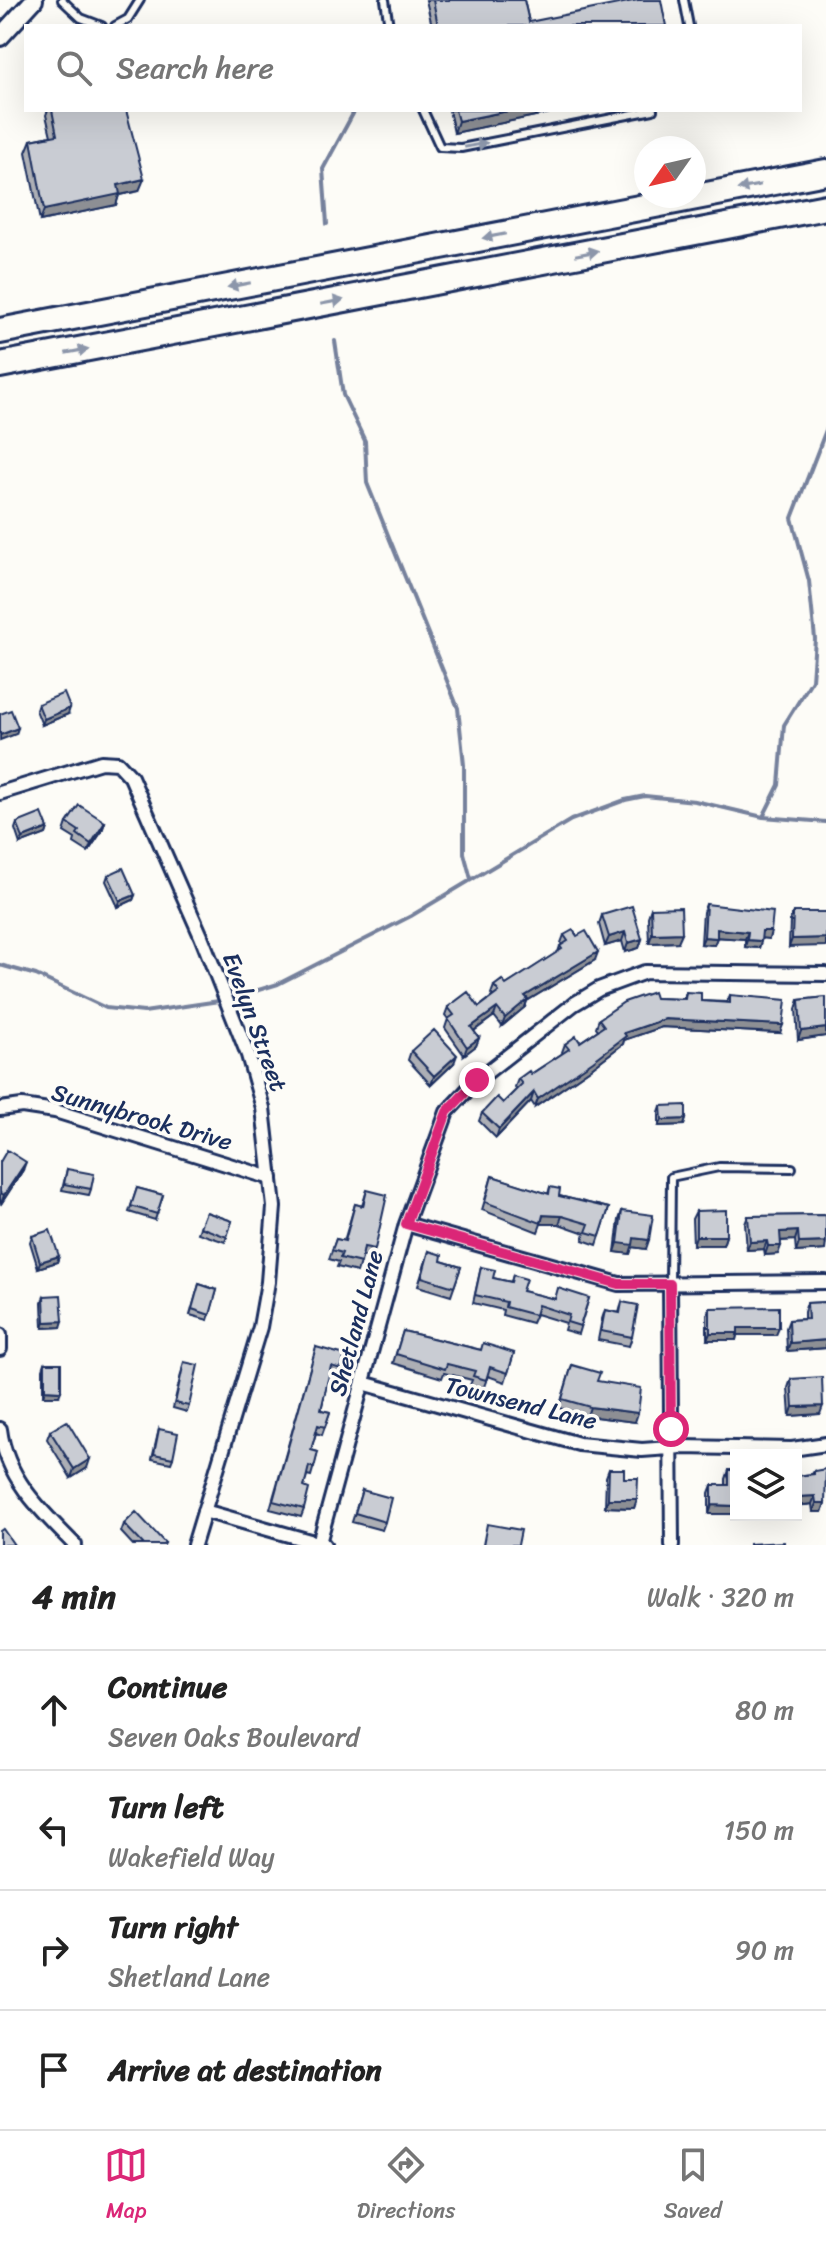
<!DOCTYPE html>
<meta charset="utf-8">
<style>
:root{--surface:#fff;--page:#f6f6f6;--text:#222;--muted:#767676;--line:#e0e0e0;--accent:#db2777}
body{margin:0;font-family:Sriracha,sans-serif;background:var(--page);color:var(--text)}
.controls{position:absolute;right:24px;bottom:24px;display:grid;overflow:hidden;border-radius:0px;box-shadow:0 8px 32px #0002}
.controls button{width:72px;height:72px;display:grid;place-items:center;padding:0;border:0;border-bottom:2px solid var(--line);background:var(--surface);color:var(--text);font:40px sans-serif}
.compass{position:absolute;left:634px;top:136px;width:72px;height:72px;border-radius:50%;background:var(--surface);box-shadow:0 8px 32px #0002;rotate:236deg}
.stop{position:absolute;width:24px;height:24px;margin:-18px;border:6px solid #db2777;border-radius:50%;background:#fff}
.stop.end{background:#db2777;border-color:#fff;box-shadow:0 2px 8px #0008}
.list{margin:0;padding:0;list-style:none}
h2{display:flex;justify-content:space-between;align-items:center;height:104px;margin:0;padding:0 32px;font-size:34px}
h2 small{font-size:26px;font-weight:400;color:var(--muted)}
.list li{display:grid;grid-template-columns:52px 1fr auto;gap:24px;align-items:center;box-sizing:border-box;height:120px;padding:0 32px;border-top:2px solid var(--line)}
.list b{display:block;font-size:30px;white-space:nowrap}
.list p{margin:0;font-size:26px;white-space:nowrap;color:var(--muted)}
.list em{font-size:26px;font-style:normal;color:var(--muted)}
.icon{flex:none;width:44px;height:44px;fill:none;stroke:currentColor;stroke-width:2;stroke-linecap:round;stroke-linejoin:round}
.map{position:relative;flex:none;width:826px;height:1545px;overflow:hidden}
.search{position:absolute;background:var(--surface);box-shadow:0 8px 32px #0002;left:24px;right:24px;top:24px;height:88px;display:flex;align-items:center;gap:20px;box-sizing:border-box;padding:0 28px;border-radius:0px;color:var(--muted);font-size:30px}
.sheet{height:584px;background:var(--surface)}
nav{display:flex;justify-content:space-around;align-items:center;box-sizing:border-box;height:112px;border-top:2px solid var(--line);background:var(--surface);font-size:22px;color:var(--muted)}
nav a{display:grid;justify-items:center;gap:4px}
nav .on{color:var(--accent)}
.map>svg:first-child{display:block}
</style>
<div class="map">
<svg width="826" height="1545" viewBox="0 0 826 1545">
<rect width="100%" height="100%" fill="#fdfcf7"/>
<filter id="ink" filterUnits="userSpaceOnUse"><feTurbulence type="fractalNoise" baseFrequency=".0125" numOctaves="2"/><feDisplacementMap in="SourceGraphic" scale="16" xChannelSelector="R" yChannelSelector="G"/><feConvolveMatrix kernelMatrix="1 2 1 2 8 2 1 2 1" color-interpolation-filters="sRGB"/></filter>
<g filter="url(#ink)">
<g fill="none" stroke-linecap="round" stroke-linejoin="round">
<!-- stream -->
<path stroke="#76819c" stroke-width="4" d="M327,224L323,169L355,110
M335,341L343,395L365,441L367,483L458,708L464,765V853L471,879
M763,817L779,785L784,725L812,680L815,639L809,581L792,518L826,430
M0,965L36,975L106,1008L144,1012L219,1001
M236,997L278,984L411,916L571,820L625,800L645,796L695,801L763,817L826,822"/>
<defs>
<path id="service" d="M62,0L81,18L102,26
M385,0L389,26
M684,0L689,26
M115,26L128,19L140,0
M423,110L440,147L461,148L653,110
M670,1284L671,1177L719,1167L792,1168"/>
<path id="minor" d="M0,793L101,762L118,763L131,777L201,936L248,1055L263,1108L274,1207L268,1282L260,1327L194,1545
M0,1109L22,1106L55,1111L271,1178
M406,1224L619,1284L826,1282
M670,1284L672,1545
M0,1335V1349
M363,1383L579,1444L642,1450L683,1447L792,1449L826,1444
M0,1429C6,1478 41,1511 75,1545
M204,1511L324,1545
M319,1543L406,1224L447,1112L477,1080L574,1004L599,989L645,972L826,974"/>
<path id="tertiary" d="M0,37L34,0"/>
<path id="motorway" d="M0,331L826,172
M0,365L826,207"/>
</defs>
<!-- service casing -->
<use href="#service" stroke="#1b2f5e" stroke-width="12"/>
<!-- minor casing -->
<use href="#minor" stroke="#1b2f5e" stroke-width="18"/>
<!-- tertiary casing -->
<use href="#tertiary" stroke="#1b2f5e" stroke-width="22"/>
<!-- motorway casing -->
<use href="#motorway" stroke="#1b2f5e" stroke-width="30"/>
<!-- service -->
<use href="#service" stroke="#fdfcf7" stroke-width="6"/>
<!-- minor -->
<use href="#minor" stroke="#fdfcf7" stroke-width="12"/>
<!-- tertiary -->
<use href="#tertiary" stroke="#fdfcf7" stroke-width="16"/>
<!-- motorway -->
<use href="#motorway" stroke="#fdfcf7" stroke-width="24"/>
</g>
<!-- wall -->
<path fill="#adafb5" stroke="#1b2f5e" stroke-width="2" d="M426,0H524L529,22L666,26H432Z
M48,110H126L139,191L119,195L116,205L40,221L26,152L31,140L51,136L46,115Z
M449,110H564L454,133Z
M38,704L68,714L42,725L36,710Z
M105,822L102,831L88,852L74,843L75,839L64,832L67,823Z
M17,823L48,828L46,834L20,844L15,829Z
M108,875L135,895L133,900L118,907L106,881Z
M706,904L771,931L769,939L762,938L759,948L745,947V939L717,937L714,945L701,944L703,912Z
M651,908L678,942L649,943L648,917Z
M793,912H826L789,947L790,920Z
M602,915L642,939L639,948L625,952L622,941L605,946L599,924Z
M564,935L577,936L595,960L527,1001L525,1007L502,1026L494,1016L474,1031L479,1038L476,1046L464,1055L445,1028L448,1019L445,1015L448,1007H479L493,996L491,994L494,986L506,985L558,952L560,946L562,944L561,943Z
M686,992L701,1001L727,1002L730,995L780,1033L662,1027L624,1040L623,1044L590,1069L535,1107L531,1101L496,1138L479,1121L482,1113L503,1103L517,1089L515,1087L518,1079L531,1074L563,1053L562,1052L565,1044L580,1042L598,1030L596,1027L599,1019L655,998L683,999Z
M826,997V1036L798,1040L796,1009L799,1000Z
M411,1051L454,1063L431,1085L408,1060Z
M661,1106L686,1119L684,1125L659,1126V1112Z
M0,1162L23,1170L1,1204L0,1203Z
M67,1169L91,1189L89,1195L62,1190Z
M492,1176L548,1194L550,1187L559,1196L609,1208L597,1245L583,1240L585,1233L559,1224H541L538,1232L482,1210Z
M137,1188L163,1195L155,1220L129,1212Z
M367,1190L375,1249L372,1258L362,1256L357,1272L337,1267L339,1262L329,1259L336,1239L344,1241L355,1204L362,1206Z
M622,1211L646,1249L632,1247L630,1254L615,1252L619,1220Z
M696,1211L726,1236L723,1245H693L692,1219Z
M206,1212L232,1221L225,1242L198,1233Z
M826,1215L825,1250L796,1252L795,1240L781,1241L778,1254L765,1255L764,1249L747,1250L745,1224L748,1216Z
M32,1236L59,1256L57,1262L38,1268L30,1242Z
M429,1251L441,1261L461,1267L451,1296L418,1286Z
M481,1267L493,1278L511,1282L513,1275L522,1291L554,1299L589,1298L578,1334L564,1330L566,1323L536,1314L532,1323L502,1315L503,1310L473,1303Z
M199,1284L217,1290L208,1320L190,1315Z
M44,1296L61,1327L43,1328L42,1302Z
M622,1302L632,1337L629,1346L598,1340L602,1319L605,1310L619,1313Z
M826,1302V1348L787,1351L786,1328L789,1320L804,1319V1312L807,1303Z
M710,1308L776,1335H737L736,1340H707V1315Z
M403,1331L481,1350L514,1353L505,1382L488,1376L483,1389L470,1385L472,1380L444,1373L442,1378L393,1363Z
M316,1347L341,1369L338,1377L329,1375L321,1410L330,1412L322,1435L316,1433L311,1450L318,1452L311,1476L307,1475L304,1487V1509L301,1517L270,1509Z
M184,1362L189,1406L187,1412L173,1408Z
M45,1363L59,1396H43V1369Z
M572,1365L597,1381L635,1422L587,1416L559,1408Z
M791,1379L820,1414L790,1416L788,1388Z
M159,1429L173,1458L171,1463L152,1459Z
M50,1431L87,1468L71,1478L47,1439Z
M609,1469L624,1478L637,1499L634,1508L605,1507L606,1477Z
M729,1470L736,1514H709V1493L712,1485H726V1479Z
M814,1471L825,1503L822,1512H813L812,1504L796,1506V1476L812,1474Z
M362,1490L385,1522L382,1530L352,1522Z
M124,1524L165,1543L164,1545H133L121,1532Z"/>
<!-- shaded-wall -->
<path fill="#8d8f94" stroke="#1b2f5e" stroke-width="2" d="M513,110H564L454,133L458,121Z
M144,179L139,191L119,195L116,205L40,221L44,210L118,185Z
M70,708L68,714L42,725L44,719Z
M18,728L16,734L0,740V735Z
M105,822L102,831L88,852L91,844Z
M48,828L46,834L20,844L23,838Z
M135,895L133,900L118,907L120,901Z
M717,929L748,932L745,939L714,937Z
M762,931H771L769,939L759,938Z
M625,932L622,941L605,946L609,937Z
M682,933L678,942L649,943L652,934Z
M704,937L717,938L714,945L701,944Z
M826,938V946L789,947L792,939Z
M642,939L639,948L625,952L628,943Z
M747,940L761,941L759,948L745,947Z
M598,952L595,960L527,1001L525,1007L502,1026L505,1018L525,996Z
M497,1008L494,1016L468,1035L471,1027Z
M665,1019L783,1025L780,1033L662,1027L624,1040L623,1044L590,1069L535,1107L538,1099L624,1033Z
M826,1028V1036L798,1040L801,1031Z
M479,1038L476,1046L464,1055L467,1047Z
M457,1055L454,1063L431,1085L434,1076Z
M534,1092L531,1101L496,1138L499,1129Z
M686,1119L684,1125L659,1126L662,1120Z
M26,1162L23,1170L1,1204L4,1195Z
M543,1215L562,1216L559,1224H541Z
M798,1231L795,1240L777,1241L780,1232Z
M696,1236H726L723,1245H693Z
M634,1238L649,1240L646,1249L632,1247L630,1254L615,1252L618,1243Z
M767,1241L764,1249L747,1250L750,1242Z
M826,1242L825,1250L796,1252L799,1243Z
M768,1246H781L778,1254L765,1255Z
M59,1256L57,1262L38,1268L40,1262Z
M63,1321L61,1327L43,1328L45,1322Z
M738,1328H779L776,1335H737L736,1340H707L710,1333Z
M826,1340V1348L787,1351L790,1343Z
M45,1390L61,1391L59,1396H43Z
M823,1406L820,1414L790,1416L793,1407Z
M590,1407L638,1413L635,1422L587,1416Z
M90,1459L87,1468L71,1478L74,1469Z
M815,1496L812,1504L796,1506V1497Z
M608,1499H637L634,1508L605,1507Z
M816,1503H825L822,1512H813Z
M712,1505L736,1506V1514H709Z"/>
<!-- building -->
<path fill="#c9ccd3" stroke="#1b2f5e" stroke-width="2" d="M433,0H524L529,22L638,0H661L666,26H438Z
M52,110H126L144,179L118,185L120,194L44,210L31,140L57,135Z
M455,110H513L458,121Z
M64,693L70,708L44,719L38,704Z
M11,710L18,728L0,735V714Z
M79,805L105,822L91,844L77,834L79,831L67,823Z
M42,813L48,828L23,838L17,823Z
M123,868L135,895L120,901L108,875Z
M706,904L773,912L771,931H762L761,941L747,940L748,932L717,929V938L704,937Z
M632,906L642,939L628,943L625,932L609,937L602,915Z
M681,907L682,933L652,934L651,908Z
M793,912H826V938L792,939Z
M573,930L577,936L586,931L598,952L525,996L528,999L505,1018L497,1008L471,1027L479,1038L467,1047L448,1019L454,1015L448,1007L468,992L479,1007L499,992L494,986L502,980L506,985L562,949L560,946L568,941L564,935Z
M653,992L655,998L685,999L686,992L701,993V1001L730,1003V995L786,1000L783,1025L665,1019L624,1033L626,1036L593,1061L538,1099L534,1092L499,1129L482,1113L497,1097L503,1103L522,1084L518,1079L529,1071L531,1074L569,1049L565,1044L576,1036L580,1042L604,1026L599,1019L624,1002Z
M826,997V1028L801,1031L799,1000Z
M434,1030L457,1055L434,1076L411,1051Z
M686,1105V1119L662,1120L661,1106Z
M7,1150L26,1162L4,1195L0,1193V1162Z
M67,1169L94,1174L91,1189L64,1184Z
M492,1176L549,1194L550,1187L560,1189L559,1196L609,1208L600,1236L586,1232L589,1224L562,1216L543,1215L541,1223L485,1202Z
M137,1188L163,1195L157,1214L131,1206Z
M367,1190L387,1195L375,1249L364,1247L361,1263L340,1258L342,1253L332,1250L336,1239L345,1241L355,1204L363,1206Z
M726,1210V1236H696V1211Z
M622,1211L653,1215L649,1240L634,1238L633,1245L618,1243Z
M206,1212L232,1221L227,1237L200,1227Z
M826,1215V1242L799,1243L798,1231L780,1232L781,1246H768L767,1241L750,1242L748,1216Z
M50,1230L59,1256L40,1262L32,1236Z
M429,1251L442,1255L441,1261L461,1267L454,1287L422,1277Z
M481,1267L495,1270L493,1278L511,1282L513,1275L526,1279L522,1291L555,1299L558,1288L589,1298L580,1326L567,1322L569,1315L538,1305L535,1315L505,1307L506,1302L475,1295Z
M199,1284L217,1290L210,1315L192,1309Z
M61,1295L63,1321L45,1322L44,1296Z
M622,1302L638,1305L632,1337L601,1331L605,1310L620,1313Z
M826,1302V1340L790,1343L789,1320L808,1319L807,1303Z
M779,1307V1328H738V1333H710V1308Z
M403,1331L481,1350L483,1343L514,1353L508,1373L490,1367L486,1380L473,1376L475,1371L447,1364L445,1369L396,1354Z
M316,1347L345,1355L341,1369L331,1366L321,1410L330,1412L325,1427L318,1425L311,1450L318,1452L314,1468L309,1466L304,1487L309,1489L304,1509L273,1501Z
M184,1362L198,1365L189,1406L175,1403Z
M45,1363H61V1391L45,1390Z
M572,1365L600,1373L597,1381L641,1388L638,1413L590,1407L562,1399Z
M822,1377L823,1406L793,1407L791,1379Z
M67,1421L90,1459L74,1469L50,1431Z
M159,1429L178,1433L173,1458L154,1454Z
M609,1469H624V1478H638L637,1499H608Z
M826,1469L825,1503H816L815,1496L796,1497V1476L814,1474V1471Z
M729,1470H736V1506L712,1505V1485H729Z
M362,1490L391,1498L385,1522L355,1513Z
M136,1512L165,1543L163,1545H144L124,1524Z
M487,1524L521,1530L518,1545H483Z
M3,1529L14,1545H0V1531Z
M784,1542V1545H749V1544Z"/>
<!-- one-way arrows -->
<defs><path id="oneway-solid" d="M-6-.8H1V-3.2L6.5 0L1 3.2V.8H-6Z" transform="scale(2)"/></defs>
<g fill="#8c96aa">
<use href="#oneway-solid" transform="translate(476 145) rotate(-11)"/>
<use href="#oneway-solid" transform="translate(749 187) rotate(169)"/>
<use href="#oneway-solid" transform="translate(494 236) rotate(169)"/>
<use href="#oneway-solid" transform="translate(587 253) rotate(-11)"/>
<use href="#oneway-solid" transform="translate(239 285) rotate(169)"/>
<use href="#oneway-solid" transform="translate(332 302) rotate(-11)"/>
<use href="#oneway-solid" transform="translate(77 351) rotate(-11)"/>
</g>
</g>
<g fill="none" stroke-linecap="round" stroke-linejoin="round" filter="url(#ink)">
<!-- route -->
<path stroke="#db2777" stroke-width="10" d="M477,1080L447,1112L406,1224L619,1284H670L671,1429"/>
</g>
<g text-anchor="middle" stroke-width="7" stroke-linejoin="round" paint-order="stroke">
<!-- street labels -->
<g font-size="24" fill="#1b2f5e" stroke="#fdfcf7">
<text transform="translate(255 1022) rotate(70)" y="8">Evelyn Street</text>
<text transform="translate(142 1117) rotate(16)" y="8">Sunnybrook Drive</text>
<text transform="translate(356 1323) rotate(-75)" y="8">Shetland Lane</text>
<text transform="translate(521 1403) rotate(14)" y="8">Townsend Lane</text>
</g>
</g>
</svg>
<div class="controls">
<button><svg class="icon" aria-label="layers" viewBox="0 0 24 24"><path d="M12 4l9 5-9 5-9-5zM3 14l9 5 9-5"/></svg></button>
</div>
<svg class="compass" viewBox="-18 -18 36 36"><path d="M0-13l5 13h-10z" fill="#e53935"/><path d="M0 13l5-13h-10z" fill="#767676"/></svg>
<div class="stop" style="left:671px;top:1429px"></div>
<div class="stop end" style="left:477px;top:1080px"></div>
<div class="search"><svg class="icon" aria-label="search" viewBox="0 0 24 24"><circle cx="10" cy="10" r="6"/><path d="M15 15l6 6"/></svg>Search here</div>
</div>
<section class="sheet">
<h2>4 min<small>Walk · 320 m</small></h2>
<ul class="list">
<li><svg class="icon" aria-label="ahead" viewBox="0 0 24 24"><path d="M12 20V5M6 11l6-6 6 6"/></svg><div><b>Continue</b><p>Seven Oaks Boulevard</p></div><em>80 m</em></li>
<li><svg class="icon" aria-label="left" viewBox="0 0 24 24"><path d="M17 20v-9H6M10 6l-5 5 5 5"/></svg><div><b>Turn left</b><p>Wakefield Way</p></div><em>150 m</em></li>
<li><svg class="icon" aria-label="right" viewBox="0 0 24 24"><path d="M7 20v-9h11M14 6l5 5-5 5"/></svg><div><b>Turn right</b><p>Shetland Lane</p></div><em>90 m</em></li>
<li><svg class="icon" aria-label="arrive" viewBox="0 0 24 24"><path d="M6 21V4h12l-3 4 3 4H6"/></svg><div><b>Arrive at destination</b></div></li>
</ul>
</section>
<nav>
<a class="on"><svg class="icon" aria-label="map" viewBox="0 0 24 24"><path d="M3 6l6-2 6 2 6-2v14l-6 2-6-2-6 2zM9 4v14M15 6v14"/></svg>Map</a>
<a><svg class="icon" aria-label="directions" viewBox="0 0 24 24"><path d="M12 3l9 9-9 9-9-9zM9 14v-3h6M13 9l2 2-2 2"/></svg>Directions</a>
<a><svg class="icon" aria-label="saved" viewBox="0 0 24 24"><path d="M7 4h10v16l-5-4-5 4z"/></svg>Saved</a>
</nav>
